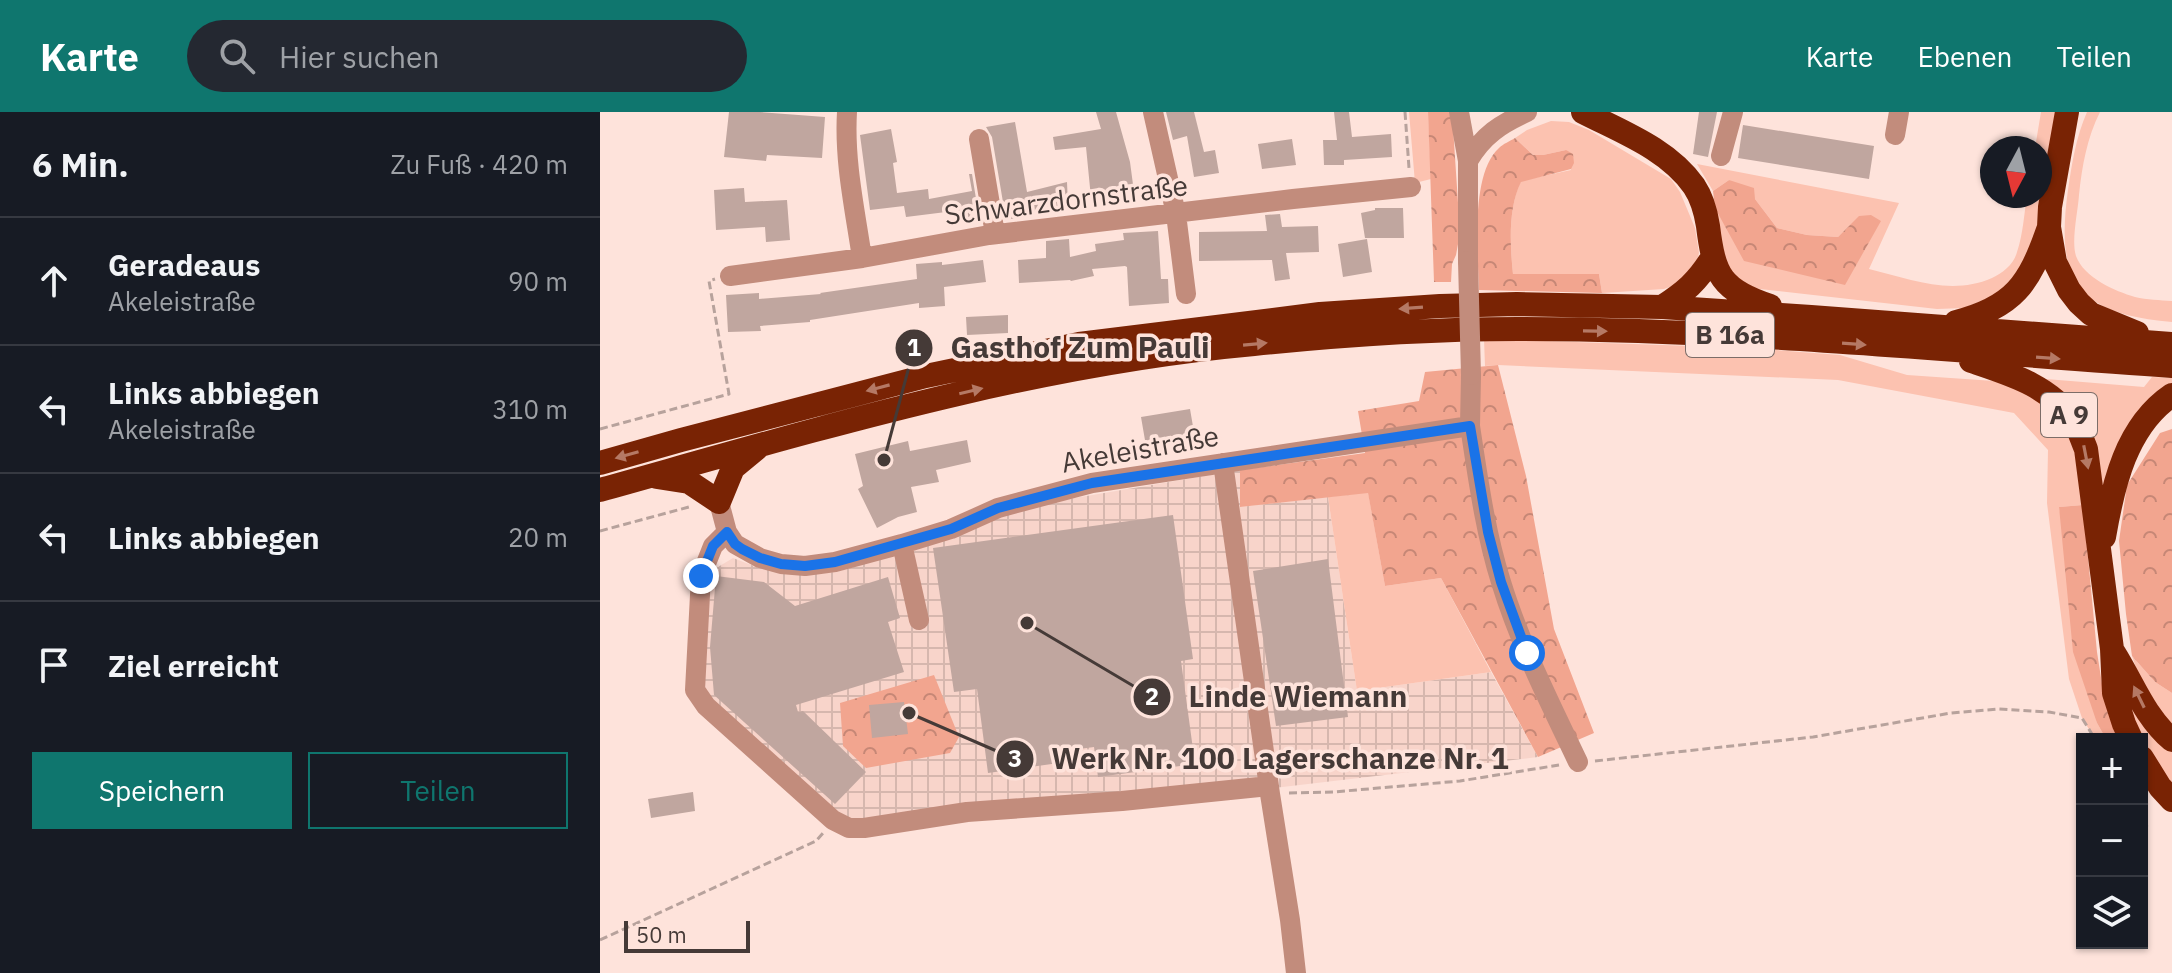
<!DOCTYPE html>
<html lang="de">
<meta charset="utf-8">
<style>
:root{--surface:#171b24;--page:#242831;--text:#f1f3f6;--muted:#9ea1a6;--line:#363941;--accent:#0f766e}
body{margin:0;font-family:"IBM Plex Sans",sans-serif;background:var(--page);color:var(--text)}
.controls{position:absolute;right:24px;bottom:24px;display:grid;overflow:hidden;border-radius:0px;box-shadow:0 2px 6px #0004}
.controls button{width:72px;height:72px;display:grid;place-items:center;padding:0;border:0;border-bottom:2px solid var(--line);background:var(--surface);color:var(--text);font:40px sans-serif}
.compass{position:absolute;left:1380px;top:24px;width:72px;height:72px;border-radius:50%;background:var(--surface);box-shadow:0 2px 6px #0004;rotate:187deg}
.scale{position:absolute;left:24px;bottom:20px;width:126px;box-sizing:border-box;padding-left:8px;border:4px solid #453a37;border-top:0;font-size:22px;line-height:28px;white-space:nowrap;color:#453a37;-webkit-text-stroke:6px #fee3db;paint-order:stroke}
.stop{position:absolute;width:24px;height:24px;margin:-18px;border:6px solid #1a73e8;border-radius:50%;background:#fff}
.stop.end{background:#1a73e8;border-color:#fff;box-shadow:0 2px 8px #0008}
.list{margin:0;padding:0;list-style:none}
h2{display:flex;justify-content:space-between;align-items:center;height:104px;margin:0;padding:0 32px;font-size:34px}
h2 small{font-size:26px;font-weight:400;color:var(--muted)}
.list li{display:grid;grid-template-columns:52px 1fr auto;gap:24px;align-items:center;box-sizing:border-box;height:128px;padding:0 32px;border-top:2px solid var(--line)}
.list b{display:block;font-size:30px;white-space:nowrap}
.list p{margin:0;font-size:26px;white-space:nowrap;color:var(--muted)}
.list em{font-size:26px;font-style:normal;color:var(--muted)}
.actions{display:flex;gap:16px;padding:24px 32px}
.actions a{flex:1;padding:18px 0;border:2px solid var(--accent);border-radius:0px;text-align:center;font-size:28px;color:var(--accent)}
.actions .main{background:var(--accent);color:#fff}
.icon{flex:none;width:44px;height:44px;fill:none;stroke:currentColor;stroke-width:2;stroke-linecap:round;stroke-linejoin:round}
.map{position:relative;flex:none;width:1572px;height:861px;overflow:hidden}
header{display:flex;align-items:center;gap:48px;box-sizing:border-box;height:112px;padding:0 40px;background:var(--accent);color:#fff}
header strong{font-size:38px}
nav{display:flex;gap:44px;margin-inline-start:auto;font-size:28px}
.search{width:560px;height:72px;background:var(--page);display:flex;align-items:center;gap:20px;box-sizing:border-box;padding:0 28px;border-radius:44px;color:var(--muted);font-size:30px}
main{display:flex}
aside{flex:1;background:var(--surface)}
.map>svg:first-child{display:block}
</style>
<header>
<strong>Karte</strong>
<div class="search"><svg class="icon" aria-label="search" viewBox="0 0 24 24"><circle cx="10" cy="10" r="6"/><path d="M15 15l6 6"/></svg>Hier suchen</div>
<nav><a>Karte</a><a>Ebenen</a><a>Teilen</a></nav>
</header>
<main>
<aside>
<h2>6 Min.<small>Zu Fuß · 420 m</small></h2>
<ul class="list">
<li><svg class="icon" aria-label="ahead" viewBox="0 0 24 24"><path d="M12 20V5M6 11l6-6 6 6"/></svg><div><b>Geradeaus</b><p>Akeleistraße</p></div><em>90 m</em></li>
<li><svg class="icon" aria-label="left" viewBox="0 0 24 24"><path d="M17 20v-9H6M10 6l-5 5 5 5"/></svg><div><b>Links abbiegen</b><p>Akeleistraße</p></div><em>310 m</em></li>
<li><svg class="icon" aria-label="left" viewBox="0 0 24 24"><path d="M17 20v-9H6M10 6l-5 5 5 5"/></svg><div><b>Links abbiegen</b></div><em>20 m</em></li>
<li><svg class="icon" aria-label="arrive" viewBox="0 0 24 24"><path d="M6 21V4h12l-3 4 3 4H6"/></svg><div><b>Ziel erreicht</b></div></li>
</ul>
<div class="actions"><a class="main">Speichern</a><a>Teilen</a></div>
</aside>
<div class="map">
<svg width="1572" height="861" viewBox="0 0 1572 861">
<defs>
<pattern id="industrial-grid" width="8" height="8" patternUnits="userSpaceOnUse" patternTransform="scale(2)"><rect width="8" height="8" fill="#f8d4ca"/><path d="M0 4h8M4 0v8" fill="none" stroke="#d6b7ae"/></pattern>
<pattern id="forest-crowns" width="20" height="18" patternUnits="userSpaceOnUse" patternTransform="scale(2)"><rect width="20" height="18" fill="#f2a58f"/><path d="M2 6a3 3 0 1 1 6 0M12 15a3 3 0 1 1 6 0" fill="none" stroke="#c68776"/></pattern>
</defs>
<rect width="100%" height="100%" fill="#fee3db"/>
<!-- industrial -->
<path fill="url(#industrial-grid)" d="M640,358V395L728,385L757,579L891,560L938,645L674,676L229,709L97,594L113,458L133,446L154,454L193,462L237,460L348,426L433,393Z"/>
<!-- grass -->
<path fill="#fcc2b0" d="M809,0H828L831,67L815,71Z
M1441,0H1456L1434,138L1412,176L1364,196L1337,197L1151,176L1137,167L1127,155L1115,96L1244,172L1260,104L1238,125L1207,123L1177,116L1155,87L1129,68L1113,79L1097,52L1299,91L1269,157C1310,167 1351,184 1392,166C1403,161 1414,152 1417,140C1423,123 1424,102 1427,84H1440V36H1435Z
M1487,0H1500C1487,26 1482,54 1479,83C1478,99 1471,129 1476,144C1484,166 1515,179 1535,185C1547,188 1560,188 1572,189V210C1478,202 1455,170 1468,78C1472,51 1476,25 1487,0Z
M951,9L969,10L989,18L1071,67L1080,80L1095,116L1099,141L1096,154L1075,173L1064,177L1002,181L999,162H913C910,133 908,96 921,69L971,58L966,38L943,43H933L915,26L927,18Z
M884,227L1150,236L1240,243L1307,263L1394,269L1426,278L1457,303L1471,324L1480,354L1483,393L1459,395L1497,611L1506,627H1495L1482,606L1469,567L1447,391L1448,338L1414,301L1238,268L898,253L885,254Z
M1552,265L1572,266V273L1506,391L1446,267L1544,275Z
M768,380L785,474L841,466L891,560L757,579L728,385Z
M1532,544L1555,570L1572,581V616C1554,597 1540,569 1532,544Z
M1524,569L1567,636L1572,640V675C1562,661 1544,645 1542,627H1539Z"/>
<!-- forest -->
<path fill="url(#forest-crowns)" d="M828,0H849L853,15L860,121L856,143L852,152L851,170H834Z
M915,26L933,43H943L966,38L973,42L974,51L971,57L921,70C908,96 910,133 913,162H999L1002,181L879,178C878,142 870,62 899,36C903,32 910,29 915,26Z
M1129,68L1154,76L1155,87L1177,116L1207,123L1238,125L1259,104L1271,103L1281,109L1245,173L1144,149L1115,96L1113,79Z
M898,253L926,364L954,517L994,621L938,645L841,466L785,474L768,381L640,395V358L765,341L758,299L819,289L825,260Z
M1572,317V581L1555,570L1532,544L1526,502L1519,429L1527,373L1560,321Z
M1483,393L1497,540L1502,572L1521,627H1506L1497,611L1473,540L1459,395Z
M334,563L359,625L350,641L266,656L243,634L240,591Z"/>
<!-- building -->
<path fill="#c0a69f" d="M129,0H160L225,5L222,46L167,43L166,49L124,45Z
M496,0H516L530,50L534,80L491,86L486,35L455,38L453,25L501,17Z
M566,0H594L604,40L615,38L619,61L594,65L587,24L573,28Z
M734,0H749L752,25L791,22L792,45L744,48V53H724L723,28H737Z
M1099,0H1117L1108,45L1093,42Z
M415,10L427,80L467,70L468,94L431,100V103L406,108L392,25L386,15Z
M1143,13L1274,34L1269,67L1138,46Z
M291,17L297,50L293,51L297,81L328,77L329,87L372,79L369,62H372L379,105L356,109L354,99L306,105L304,94L270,98L260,23Z
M692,27L696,53L662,57L658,32Z
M144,76L145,90L187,88L190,128L166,130L165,115L116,118L114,78Z
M775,96H803L804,126H765L761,101L775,98Z
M680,102L682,115L718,114L719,140L686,141L690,167L675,169L672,148L599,149V120L667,119L665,103Z
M558,119L561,167H568L569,191L529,194L527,155L525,154L492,157L494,164L471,169L470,168L419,171L418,148L446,146V129L469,127L470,145L496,139L495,132L524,128L523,121Z
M767,127L772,160L743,165L738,132Z
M383,148L386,170L344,175L345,194L319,196V191L210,208V210L160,214L161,219L128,220L126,183L159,181V187L221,182L220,181L317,167L316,152L342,150V153Z
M408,203V221L367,223L366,205Z
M590,297L595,326L546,334L541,305Z
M367,328L371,350L336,358L339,370L311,375L317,400L298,405L277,416L258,377L263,374L255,342L308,329L310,339Z
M573,403L593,547L581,549L595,652L498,665L494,635L464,639L466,650L388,661L377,577L354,580L333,436Z
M728,447L748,605L676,614L653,459Z
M116,464L164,470L195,494L288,465L300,506L288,510L304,560L196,593L198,600L203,599L266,660L235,692L114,583L110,535Z
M304,590L308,622L272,626L269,593Z
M93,680L95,699L51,706L48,687Z"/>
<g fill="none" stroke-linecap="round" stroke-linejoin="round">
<!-- path -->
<path stroke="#b7a29c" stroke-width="3" stroke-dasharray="8 4" stroke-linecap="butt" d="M805,0L809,56
M0,317L129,282L109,169L115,167
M0,419L89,395
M995,649L1213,625L1351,601L1398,597L1449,600L1482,606L1495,627
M689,681L733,680L860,669L959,653
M1542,709L1549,717
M0,828L216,729L223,721"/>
<!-- minor -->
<path stroke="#c28c7c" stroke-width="20" d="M247,0C244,49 255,98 262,146
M553,0L576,102L586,182
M859,0L868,49V149
M1295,23L1299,0
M379,27L395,122
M1121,44L1133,0
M868,49C883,23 901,12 927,0
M130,164L262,146L389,123L693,87L811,75
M870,314C878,366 885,419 901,470C920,532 950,591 978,650
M623,351L670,682L690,808L696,861
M119,390L127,420L135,432L160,446L181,452L205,454L235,450L302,432L351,417L398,396L492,371L870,314L871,263
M127,420L113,434L101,464L95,578L106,594L233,708L249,716H264L367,700L522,689L669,674
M302,432L319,508"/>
<!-- highway -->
<path stroke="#792304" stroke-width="24" d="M983,0C1022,20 1068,37 1094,74C1102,86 1106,101 1108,114C1114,163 1121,178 1170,194
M1467,0L1450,95L1449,115L1455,150L1469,178L1479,191L1491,202L1537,221
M1062,195C1085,180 1097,170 1112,146
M1356,210C1414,195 1429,172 1448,118
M1371,249C1409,262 1449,273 1473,308C1479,317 1482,328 1486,337L1512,537L1514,581L1524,612L1531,627
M0,351L81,328L326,264L479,232L720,202L840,194L917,192L1062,195L1211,205L1572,232
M57,365L89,370L119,390L133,356L156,337
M0,378C215,318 431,252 654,232C742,223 830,217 918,217C1136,217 1354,239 1572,254
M1504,425C1513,373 1526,314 1572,283
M1514,541C1533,571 1544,604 1572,628
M1542,646L1560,675L1572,688"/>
<!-- minor-bridge -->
<path stroke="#c28c7c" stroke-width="20" d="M868,149L871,263"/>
</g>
<!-- one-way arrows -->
<defs><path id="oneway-solid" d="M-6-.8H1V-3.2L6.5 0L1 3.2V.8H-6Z" transform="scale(2)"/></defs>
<g fill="#b57965">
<use href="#oneway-solid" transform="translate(811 196) rotate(176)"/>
<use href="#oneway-solid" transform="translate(995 219) rotate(1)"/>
<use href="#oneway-solid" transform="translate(655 232) rotate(-5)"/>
<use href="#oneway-solid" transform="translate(1254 232) rotate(4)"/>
<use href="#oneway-solid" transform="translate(1448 246) rotate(4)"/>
<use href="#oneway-solid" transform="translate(278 276) rotate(165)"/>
<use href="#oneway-solid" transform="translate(371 279) rotate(-13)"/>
<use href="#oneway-solid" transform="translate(27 343) rotate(164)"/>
<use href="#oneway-solid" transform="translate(1486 345) rotate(79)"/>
<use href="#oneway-solid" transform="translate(1539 585) rotate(-116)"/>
</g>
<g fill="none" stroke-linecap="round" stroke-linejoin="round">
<!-- route -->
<path stroke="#1a73e8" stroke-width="10" d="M101,464L113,434L127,420L135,432L142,437L160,446L181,452L205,454L235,450L351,417L398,396L492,371L870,314L888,420L901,470L927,541"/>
</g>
<g text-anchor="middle" stroke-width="7" stroke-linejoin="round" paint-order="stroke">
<!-- shield labels -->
<g fill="#fee3db" stroke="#7c6d68" stroke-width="2">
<rect x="1086" y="201" width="88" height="44" rx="6"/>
<rect x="1441" y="281" width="56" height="44" rx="6"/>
</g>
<g font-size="26" font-weight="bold" fill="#453a37">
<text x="1130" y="232">B 16a</text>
<text x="1469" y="312">A 9</text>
</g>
<!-- street labels -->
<g font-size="28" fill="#453a37" stroke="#fee3db">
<text transform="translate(466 88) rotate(-7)" y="10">Schwarzdornstraße</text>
<text transform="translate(540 337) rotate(-10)" y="10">Akeleistraße</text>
</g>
</g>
<!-- callouts -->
<path fill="none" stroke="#453a37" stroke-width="3" d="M284 348L314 236M427 511L552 585M309 601L415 647"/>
<g fill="#453a37" stroke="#fee3db" stroke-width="3">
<circle cx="284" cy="348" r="8"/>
<circle cx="427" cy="511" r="8"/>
<circle cx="309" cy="601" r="8"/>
<circle cx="314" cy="236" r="20"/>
<circle cx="552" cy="585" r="20"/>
<circle cx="415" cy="647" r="20"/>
</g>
<g font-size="24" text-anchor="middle" font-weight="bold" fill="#fff">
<text x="314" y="244">1</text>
<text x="552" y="593">2</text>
<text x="415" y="655">3</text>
</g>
<g font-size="30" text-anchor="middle" font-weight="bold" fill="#453a37" stroke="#fee3db" stroke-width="7" stroke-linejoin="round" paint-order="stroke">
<text x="480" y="246">Gasthof Zum Pauli</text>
<text x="698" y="595">Linde Wiemann</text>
<text x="680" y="657">Werk Nr. 100 Lagerschanze Nr. 1</text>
</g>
</svg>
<div class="controls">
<button>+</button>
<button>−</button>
<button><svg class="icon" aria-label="layers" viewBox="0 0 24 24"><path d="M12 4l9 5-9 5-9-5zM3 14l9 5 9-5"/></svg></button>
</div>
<svg class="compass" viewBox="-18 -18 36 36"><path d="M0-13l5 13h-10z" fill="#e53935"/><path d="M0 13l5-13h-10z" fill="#9ea1a6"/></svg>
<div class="scale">50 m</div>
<div class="stop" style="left:927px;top:541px"></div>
<div class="stop end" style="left:101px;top:464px"></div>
</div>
</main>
